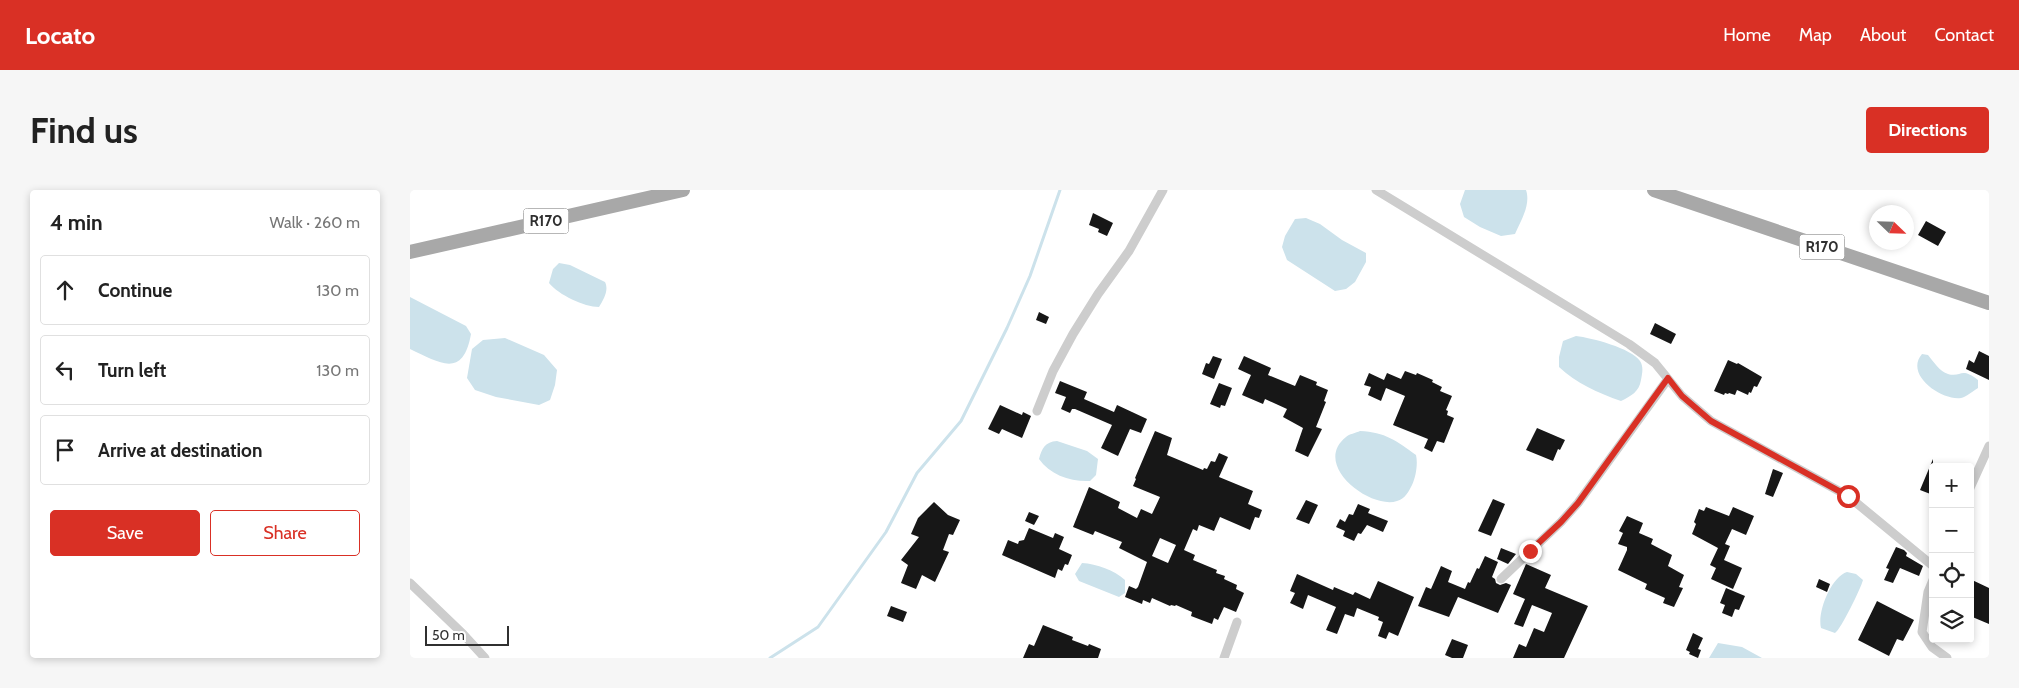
<!DOCTYPE html>
<meta charset="utf-8">
<style>
:root{--surface:#fff;--page:#f6f6f6;--text:#222;--muted:#767676;--line:#e0e0e0;--accent:#d93025}
body{margin:0;font-family:Cabin,sans-serif;background:var(--page);color:var(--text)}
.controls{position:absolute;right:15px;bottom:15px;display:grid;overflow:hidden;border-radius:5px;box-shadow:0 2px 8px #0003}
.controls button{width:45px;height:45px;display:grid;place-items:center;padding:0;border:0;border-bottom:1px solid var(--line);background:var(--surface);color:var(--text);font:25px sans-serif}
.compass{position:absolute;left:1459px;top:15px;width:45px;height:45px;border-radius:50%;background:var(--surface);box-shadow:0 2px 8px #0003;rotate:113deg}
.scale{position:absolute;left:15px;bottom:12px;width:84px;box-sizing:border-box;padding-left:5px;border:2px solid #303030;border-top:0;font-size:14px;line-height:18px;white-space:nowrap;color:#303030;-webkit-text-stroke:4px #fff;paint-order:stroke}
.stop{position:absolute;width:15px;height:15px;margin:-11px;border:4px solid #d93025;border-radius:50%;background:#fff}
.stop.end{background:#d93025;border-color:#fff;box-shadow:0 1px 5px #0008}
.list{margin:0;padding:0;list-style:none}
h2{display:flex;justify-content:space-between;align-items:center;height:65px;margin:0;padding:0 20px;font-size:21px}
h2 small{font-size:16px;font-weight:400;color:var(--muted)}
.list li{display:grid;grid-template-columns:32px 1fr auto;gap:15px;align-items:center;box-sizing:border-box;height:70px;margin:0 10px 10px;padding:0 10px;border:1px solid var(--line);border-radius:5px}
.list b{display:block;font-size:19px;white-space:nowrap}
.list em{font-size:16px;font-style:normal;color:var(--muted)}
.actions{display:flex;gap:10px;padding:15px 20px}
.actions a{flex:1;padding:11px 0;border:1px solid var(--accent);border-radius:5px;text-align:center;font-size:18px;color:var(--accent)}
.actions .main{background:var(--accent);color:#fff}
.icon{flex:none;width:28px;height:28px;fill:none;stroke:currentColor;stroke-width:2;stroke-linecap:round;stroke-linejoin:round}
.map{position:relative;flex:none;width:1579px;height:468px;overflow:hidden;border-radius:5px}
header{display:flex;align-items:center;gap:30px;box-sizing:border-box;height:70px;padding:0 25px;background:var(--accent);color:#fff}
header strong{font-size:24px}
nav{display:flex;gap:28px;margin-inline-start:auto;font-size:18px}
.intro{display:flex;align-items:center;justify-content:space-between;box-sizing:border-box;height:120px;padding:0 30px}
h1{margin:0;font-size:35px}
.button{padding:12px 22px;border-radius:5px;background:var(--accent);color:#fff;font-size:18px;font-weight:700}
main{display:flex;gap:30px;padding:0 30px}
aside{flex:1;background:var(--surface);border-radius:5px;box-shadow:0 2px 8px #0003}
.map>svg:first-child{display:block}
</style>
<header>
<strong>Locato</strong>
<nav><a>Home</a><a>Map</a><a>About</a><a>Contact</a></nav>
</header>
<div class="intro"><h1>Find us</h1><a class="button">Directions</a></div>
<main>
<aside>
<h2>4 min<small>Walk · 260 m</small></h2>
<ul class="list">
<li><svg class="icon" aria-label="ahead" viewBox="0 0 24 24"><path d="M12 20V5M6 11l6-6 6 6"/></svg><div><b>Continue</b></div><em>130 m</em></li>
<li><svg class="icon" aria-label="left" viewBox="0 0 24 24"><path d="M17 20v-9H6M10 6l-5 5 5 5"/></svg><div><b>Turn left</b></div><em>130 m</em></li>
<li><svg class="icon" aria-label="arrive" viewBox="0 0 24 24"><path d="M6 21V4h12l-3 4 3 4H6"/></svg><div><b>Arrive at destination</b></div></li>
</ul>
<div class="actions"><a class="main">Save</a><a>Share</a></div>
</aside>
<div class="map">
<svg width="1579" height="468" viewBox="0 0 1579 468">
<rect width="100%" height="100%" fill="#fff"/>
<!-- water -->
<path fill="#cce2eb" d="M1055,0H1116C1121,14 1111,31 1105,44L1091,46L1070,37L1054,27L1050,14Z
M896,28L910,34L932,50L956,63V72L945,92L936,99L925,101L877,70L872,57L875,46L885,29Z
M149,73L160,75L195,92C199,100 194,109 189,117C174,117 149,105 139,93L143,79Z
M0,107L56,136L61,144C53,189 30,173 0,159Z
M1166,146C1182,148 1221,158 1230,171C1234,177 1232,184 1231,190C1229,202 1221,206 1211,211C1188,203 1166,193 1149,177V167L1153,151Z
M95,148L134,165L147,180L145,195L140,210L129,215L86,207L65,200L57,188L62,159L73,150Z
M1512,164L1518,165C1523,171 1530,182 1538,184C1552,188 1550,176 1568,190V198C1563,201 1556,207 1551,208C1532,211 1494,185 1512,164Z
M950,241C975,242 987,251 1006,265C1008,273 1006,287 1002,295C999,301 995,309 987,311C961,320 901,275 936,247C939,244 946,243 950,241Z
M647,251L677,261L688,269L686,285L680,291C661,292 640,285 629,269C632,258 635,252 647,251Z
M672,373C687,374 704,380 715,390V403L709,407L669,391L665,384Z
M1437,382L1446,384L1453,390C1451,398 1431,439 1425,443L1411,438C1407,422 1421,387 1437,382Z
M1308,453L1332,457L1352,468H1299Z"/>
<g fill="none" stroke-linecap="round" stroke-linejoin="round">
<!-- stream -->
<path stroke="#cce2eb" stroke-width="3" d="M360,468L408,437L476,342L507,283L551,231L597,138L620,86L650,0"/>
</g>
<!-- building -->
<path fill="#171717" fill-rule="evenodd" d="M683,23L703,33L697,46L688,42L689,39L679,35Z
M1516,31L1536,42L1528,56L1508,45Z
M629,122L639,127L636,134L626,130Z
M1245,133L1266,144L1261,154L1240,144Z
M1569,161L1579,166V190L1556,179L1559,170L1564,173Z
M803,166L812,169L804,189L792,184L796,173L799,174Z
M834,166L861,178L858,185L885,196L890,185L907,192L906,195L918,200L914,211L916,212L906,237L912,239L898,267L885,261L893,238L873,227L877,219L855,209L853,214L832,205L841,185L828,179Z
M1318,170L1327,174L1328,173L1352,187L1347,197L1344,196L1341,203L1339,202L1338,205L1327,200L1325,205L1319,203L1318,204L1315,203L1314,205L1304,201Z
M995,181L1006,185L1007,183L1023,190L1022,192L1032,197L1030,201L1042,206L1036,220L1038,221L1037,225L1044,228L1034,253L1027,251L1022,262L1014,258L1018,249L983,235L995,206L976,198L971,211L958,205L961,197L954,195L959,183L974,190L977,183L991,189Z
M650,191L677,202L674,209L704,222L707,215L737,229L731,243L720,239L708,266L691,258L702,235L665,219H662L660,223L651,219L656,207L645,203Z
M809,193L822,198L815,216L811,215L810,218L800,214Z
M590,215L612,225L613,222L621,226L612,248L592,239L589,244L578,239Z
M1127,238L1155,250L1150,260L1148,259L1143,271L1116,260Z
M745,241L762,248L757,265L793,280L794,278L797,279L801,271L805,272L809,263L818,267L809,287L843,301L838,314L852,320L849,328L845,327L840,340L810,327L804,341L789,335L787,341L783,339L774,360L785,365L783,370L807,380L806,383L815,386L814,389L827,395L826,399L834,403L826,422L814,417L808,430L804,428L802,434L781,426L782,422L766,415L765,416L761,415L760,416L742,408L740,413L733,410L732,414L715,407L719,396L726,399L728,397L737,372L709,358L712,352L685,341L683,345L663,337L679,297L710,312L708,318L727,328L731,319L742,324L750,307L723,296L726,289L725,288ZM750,348L766,355L758,373L742,366Z
M1523,269V305L1510,300Z
M1363,279L1373,283L1363,307L1355,304Z
M1083,309L1095,314L1081,346L1068,341Z
M896,310L908,315L899,334L886,329Z
M524,312L538,325L550,330L543,345L539,344L533,360L539,362L525,392L512,385L506,399L491,393L498,375L491,370L509,347L501,344L508,328Z
M948,314L960,319L958,323L978,331L973,342L957,335L951,344L948,343L944,351L933,346L935,341L926,337L930,329L935,332L939,324L943,325Z
M1296,317L1319,326L1323,317L1344,326L1336,345L1322,339L1315,354L1320,356L1314,370L1332,378L1323,399L1301,389L1306,378L1300,375L1308,358L1282,344L1286,334L1284,332L1289,319L1294,321Z
M619,322L629,326L624,335L615,331Z
M1217,326L1233,333L1229,343L1243,349L1241,354L1262,365L1258,376L1274,385L1269,397L1273,398L1264,417L1253,413L1255,408L1235,399L1237,394L1208,380L1217,360V357L1208,354L1213,343L1209,341Z
M619,338L643,348L645,343L654,347L649,359L662,365L658,375L655,374L652,381L648,379L645,388L592,365L598,350L608,354L609,351L614,350Z
M1486,357L1494,360L1497,363L1496,366L1513,376L1509,386L1490,378L1483,393L1474,390L1479,379L1476,378Z
M1091,358L1106,364L1098,374L1087,369Z
M1075,366L1088,372L1082,387L1085,389L1086,393L1090,395L1096,393L1101,395L1088,423L1048,407L1039,427L1008,416L1016,397L1021,399L1031,376L1042,381L1038,392L1055,399L1058,392L1060,393L1067,378L1069,379Z
M1116,374L1141,385L1135,398L1178,416L1154,468H1103L1109,454L1116,457L1124,438L1134,442L1142,423L1122,415L1113,437L1104,434L1115,409L1103,404Z
M887,384L923,400L924,397L943,405L945,402L960,409L968,391L1004,407L988,446L979,442L976,449L968,446L973,432L968,430L969,427L947,418L944,427L935,424L927,444L916,440L926,417L898,405L893,419L880,413L885,403L880,401Z
M1409,389L1420,394L1417,402L1406,397Z
M1560,389L1579,398V434L1560,426Z
M1316,398L1335,406L1329,420L1325,419L1322,427L1312,423L1315,415L1310,413Z
M1467,411L1504,430L1493,451L1487,449L1479,466L1448,450Z
M481,416L497,422L493,432L477,426Z
M633,435L663,447L662,450L678,456L679,454L691,459L688,468H613L619,454L624,456Z
M1283,443L1293,448L1288,459L1291,460L1288,468L1279,464L1280,462L1276,460Z
M1042,449L1058,455L1053,468H1042L1035,465Z"/>
<g fill="none" stroke-linecap="round" stroke-linejoin="round">
<!-- street -->
<path stroke="#cdcdcd" stroke-width="9" d="M966,0L1219,154L1245,173L1272,206L1301,231L1438,306L1523,376
M627,221L643,181L663,144L688,104L719,61L753,0
M1560,298L1579,256
M1091,389L1151,332L1168,313L1258,189
M1523,390L1518,402L1512,442L1522,457L1537,468
M0,393L53,444L75,468
M814,468L827,432"/>
<!-- primary -->
<path stroke="#a8a8a8" stroke-width="14" d="M1244,0L1579,113
M0,62L273,0"/>
</g>
<g fill="none" stroke-linecap="round" stroke-linejoin="round">
<!-- route -->
<path stroke="#d93025" stroke-width="6" d="M1120,361L1151,332L1168,313L1258,188L1272,206L1301,231L1438,306"/>
</g>
<g text-anchor="middle" stroke-width="5" stroke-linejoin="round" paint-order="stroke">
<!-- shield labels -->
<g fill="#fff" stroke="#6e6e6e" stroke-width="1">
<rect x="113.5" y="18.5" width="45" height="25" rx="4"/>
<rect x="1389.5" y="44.5" width="45" height="25" rx="4"/>
</g>
<g font-size="15" font-weight="bold" fill="#303030">
<text x="136" y="36">R170</text>
<text x="1412" y="62">R170</text>
</g>
</g>
</svg>
<div class="controls">
<button>+</button>
<button>−</button>
<button><svg class="icon" aria-label="locate" viewBox="0 0 24 24"><circle cx="12" cy="12" r="6"/><path d="M12 2v4M12 18v4M2 12h4M18 12h4"/></svg></button>
<button><svg class="icon" aria-label="layers" viewBox="0 0 24 24"><path d="M12 4l9 5-9 5-9-5zM3 14l9 5 9-5"/></svg></button>
</div>
<svg class="compass" viewBox="-18 -18 36 36"><path d="M0-13l5 13h-10z" fill="#e53935"/><path d="M0 13l5-13h-10z" fill="#767676"/></svg>
<div class="scale">50 m</div>
<div class="stop" style="left:1438px;top:306px"></div>
<div class="stop end" style="left:1120px;top:361px"></div>
</div>
</main>
